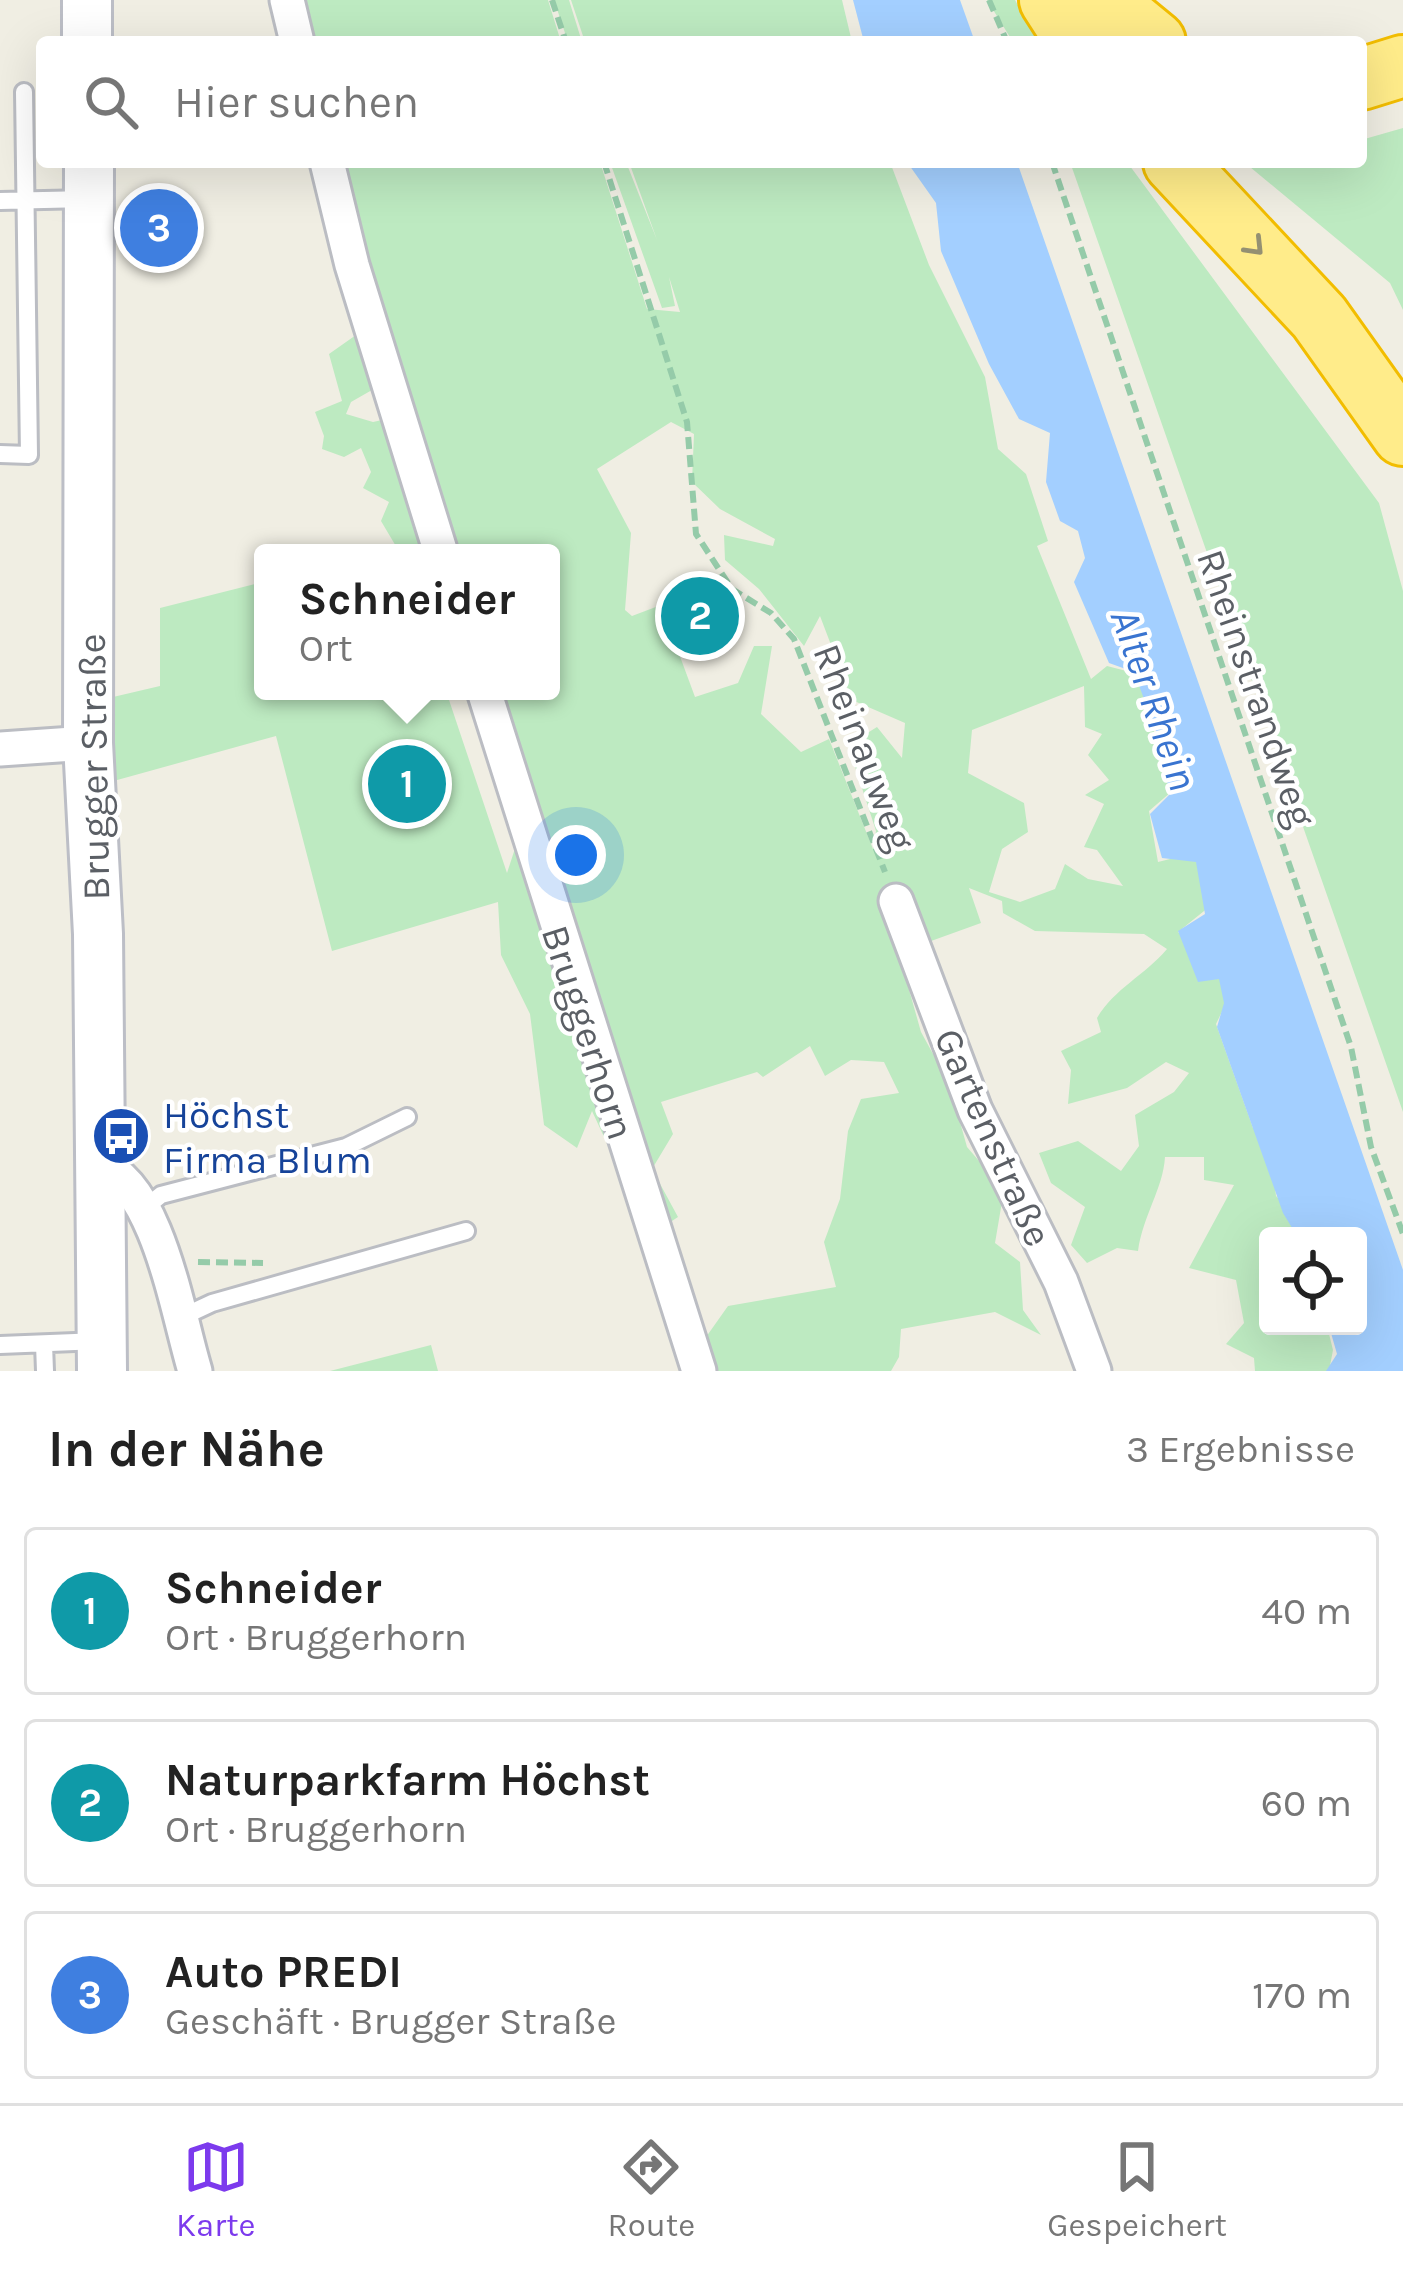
<!DOCTYPE html>
<html lang="de">
<meta charset="utf-8">
<style>
:root{--surface:#fff;--page:#f2f2f2;--text:#222;--muted:#767676;--line:#e0e0e0;--accent:#7c3aed}
body{margin:0;font-family:Karla,sans-serif;background:var(--page);color:var(--text)}
.controls{position:absolute;right:36px;bottom:36px;display:grid;overflow:hidden;border-radius:12px;box-shadow:0 12px 48px #0002}
.controls button{width:108px;height:108px;display:grid;place-items:center;padding:0;border:0;border-bottom:3px solid var(--line);background:var(--surface);color:var(--text);font:60px sans-serif}
.you{position:absolute;left:576px;top:855px;width:42px;height:42px;margin:-30px;border:9px solid #fff;border-radius:50%;background:#1a73e8;box-shadow:0 0 0 18px #1a73e833}
.badge{display:grid;place-items:center;width:78px;height:78px;border-radius:50%;background:var(--accent);color:#fff;font-size:39px;font-weight:700}
.pin{position:absolute;translate:-50% -50%;border:6px solid #fff;box-shadow:0 3px 12px #0006}
.popup{position:absolute;left:254px;top:544px;width:306px;height:156px;box-sizing:border-box;display:grid;place-content:center;border-radius:12px;background:var(--surface);filter:drop-shadow(0 3px 9px #0005);font-size:39px;white-space:nowrap;color:var(--muted)}
.popup b{font-size:45px;color:var(--text)}
.popup::after{content:'';position:absolute;left:50%;top:100%;margin-left:-24px;border:24px solid transparent;border-top-color:var(--surface)}
.list{margin:0;padding:0;list-style:none}
h2{display:flex;justify-content:space-between;align-items:center;height:156px;margin:0;padding:0 48px;font-size:51px}
h2 small{font-size:39px;font-weight:400;color:var(--muted)}
.list li{display:grid;grid-template-columns:78px 1fr auto;gap:36px;align-items:center;box-sizing:border-box;height:168px;margin:0 24px 24px;padding:0 24px;border:3px solid var(--line);border-radius:12px}
.list b{display:block;font-size:45px;white-space:nowrap}
.list p{margin:0;font-size:39px;white-space:nowrap;color:var(--muted)}
.list em{font-size:39px;font-style:normal;color:var(--muted)}
.icon{flex:none;width:66px;height:66px;fill:none;stroke:currentColor;stroke-width:2;stroke-linecap:round;stroke-linejoin:round}
.map{position:relative;flex:none;width:1403px;height:1371px;overflow:hidden}
.search{position:absolute;background:var(--surface);box-shadow:0 12px 48px #0002;left:36px;right:36px;top:36px;height:132px;display:flex;align-items:center;gap:30px;box-sizing:border-box;padding:0 42px;border-radius:12px;color:var(--muted);font-size:45px}
.sheet{height:732px;background:var(--surface)}
nav{display:flex;justify-content:space-around;align-items:center;box-sizing:border-box;height:168px;border-top:3px solid var(--line);background:var(--surface);font-size:33px;color:var(--muted)}
nav a{display:grid;justify-items:center;gap:6px}
nav .on{color:var(--accent)}
.map>svg:first-child{display:block}
</style>
<div class="map">
<svg width="1403" height="1371" viewBox="0 0 1403 1371">
<rect width="100%" height="100%" fill="#f0eee3"/>
<!-- green -->
<path fill="#bdeac1" fill-rule="evenodd" d="M302,0H548L561,42H313Z
M554,0H569L582,42H568Z
M571,0H842L852,42H585Z
M987,0H1015L1038,42H1013Z
M1403,128V310L1390,283L1244,162H1361V140Z
M343,162H600L647,309L680,312L669,277L675,306L662,308L610,162H626L657,240L629,162H890L929,265L985,377L998,449L1026,474L1048,541L1037,546L1091,679L1107,666L1138,674L1171,792L1149,811L1158,862L1194,853L1209,907L1178,932L1221,975L1230,995L1216,1024L1253,1128L1268,1121L1276,1196L1295,1214L1303,1236H1268V1326H1327L1333,1350L1329,1371H1255L1254,1358L1226,1344L1244,1323L1236,1280L1189,1268L1234,1185L1204,1180V1157H1165C1163,1189 1143,1215 1138,1251L1117,1248L1087,1263L1071,1245L1085,1207L1051,1183L1039,1153L1078,1141L1121,1171L1139,1146L1135,1115L1174,1092L1189,1073L1166,1062L1127,1088L1068,1104L1071,1070L1061,1051L1101,1032L1097,1018C1115,988 1144,976 1167,949L1144,934L1035,931L1003,913L1002,901L969,888L981,923L920,945L882,894L921,1032L949,1083L967,1147L1004,1190L995,1243L1020,1262L1023,1310L1041,1335L995,1312L901,1329L899,1357L891,1371H682L728,1306L836,1287L824,1242L840,1199L848,1131L861,1099L899,1093L884,1062L851,1060L825,1076L810,1046L763,1077L757,1072L661,1102L673,1134L652,1169L678,1217L649,1236L645,1182L612,1154L592,1111L577,1148L544,1125L530,1014L501,955L498,902L332,951L276,736L110,782L113,697L160,686V608L263,582V691H446L507,873L523,824L491,691H551V553H379L397,548L381,521L389,502L363,488L371,472L361,448L344,457L322,449L324,436L315,412L342,401L329,354L356,335L386,325ZM386,382L396,417L373,422L346,414L351,402ZM671,422L694,434L692,482L720,509L775,539L773,546L724,535L725,560L759,589L804,646L820,616L852,700L905,723L902,758L877,727L848,745L876,831L873,849L829,739L801,752L761,714L772,646H754L738,683L695,697L661,605L632,616L625,610L631,533L597,469ZM1084,686L1085,727L1102,734L1088,755L1109,780L1085,795L1104,804L1084,847L1097,850L1123,886L1088,879L1065,864L1055,889L1020,902L989,892L1002,849L1028,832L1024,803L968,773L972,730ZM549,882L580,930L563,970Z
M1070,162H1127L1379,503L1403,591V1112Z
M431,1345L438,1371H330Z"/>
<!-- water -->
<path fill="#a3cfff" d="M853,0H960L975,42H864Z
M907,162H1017L1403,1270V1371H1326L1337,1354L1329,1326H1358V1236H1297L1283,1213L1217,1027L1224,1003L1219,979L1198,982L1178,931L1205,914L1196,862L1162,858L1150,814L1169,795L1163,750L1134,672L1109,663L1074,582L1085,558L1078,531L1060,521L1046,482L1050,433L1019,419L989,364L941,251L936,203Z"/>
<g fill="none" stroke-linecap="round" stroke-linejoin="round">
<defs>
<path id="service" d="M0,201L88,199
M0,454L29,455L24,92
M146,1207L161,1195L346,1147L407,1117
M180,1318L212,1303L466,1231
M44,1344L45,1371
M0,1345L100,1341"/>
<path id="minor" d="M287,0L297,42
M327,162L352,265L441,553
M484,691L699,1371
M0,749L88,743
M896,901L975,1110L1061,1282L1094,1371
M101,1166C158,1185 178,1316 195,1371"/>
<path id="secondary" d="M87,0V42
M89,162L88,743L98,934L102,1371"/>
<path id="motorway" d="M1050,0L1077,42
M1104,0L1155,42
M1361,79L1403,66
M1174,162L1319,317L1403,435"/>
</defs>
<!-- service casing -->
<use href="#service" stroke="#bbbdc3" stroke-width="22"/>
<!-- minor casing -->
<use href="#minor" stroke="#bbbdc3" stroke-width="39"/>
<!-- secondary casing -->
<use href="#secondary" stroke="#bcbec6" stroke-width="54"/>
<!-- motorway casing -->
<use href="#motorway" stroke="#f2bd00" stroke-width="66"/>
<!-- path -->
<path stroke="#95cba9" stroke-width="6" stroke-dasharray="12 6" stroke-linecap="butt" d="M552,0L566,42
M989,0L1007,42
M604,162L687,422L696,534L732,589L771,613L794,639L885,872
M1052,162L1351,1047L1371,1147L1403,1234
M198,1262L263,1263"/>
<!-- service -->
<use href="#service" stroke="#fff" stroke-width="16"/>
<!-- minor -->
<use href="#minor" stroke="#fff" stroke-width="33"/>
<!-- secondary -->
<use href="#secondary" stroke="#fff" stroke-width="48"/>
<!-- motorway -->
<use href="#motorway" stroke="#ffec8a" stroke-width="60"/>
</g>
<!-- one-way arrows -->
<defs><path id="oneway-chevron" d="M-2-3.5L2.5 0L-2 3.5" fill="none" stroke-width="1.6" stroke-linecap="round" stroke-linejoin="round" transform="scale(3)"/></defs>
<use stroke="#949072" href="#oneway-chevron" transform="translate(1255 247) rotate(46)"/>
<!-- icons -->
<defs>
<symbol id="bus-disc" viewBox="-11 -11 22 22"><circle r="9.5" fill="#1a4fb4" stroke="#fff"/><path d="M-5-6H5V4H4V6H2V4H-2V6H-4V4H-5ZM-3.5-4V0h7V-4ZM-3.5 1.2v1.5H-2V1.2ZM2 1.2v1.5H3.5V1.2Z" fill="#fff"/></symbol>
</defs>
<g fill-rule="evenodd">
<use href="#bus-disc" x="88" y="1103" width="66" height="66"/>
</g>
<g text-anchor="middle" stroke-width="9" stroke-linejoin="round" paint-order="stroke">
<!-- street labels -->
<g font-size="39" fill="#5b5f65" stroke="#fff">
<text transform="translate(1257 688) rotate(71)" y="14">Rheinstrandweg</text>
<text transform="translate(865 747) rotate(69)" y="14">Rheinauweg</text>
<text transform="translate(93 767) rotate(-91)" y="14">Brugger Straße</text>
<text transform="translate(589 1032) rotate(72)" y="14">Bruggerhorn</text>
<text transform="translate(994 1137) rotate(66)" y="14">Gartenstraße</text>
</g>
<!-- transit labels -->
<g font-size="39" fill="#164399" stroke="#fff" text-anchor="start">
<text x="163" y="1128">Höchst<tspan x="163" dy="45">Firma Blum</tspan></text>
</g>
<!-- water labels -->
<g font-size="42" font-style="italic" fill="#3974d0" stroke="#fff">
<text transform="translate(1155 699) rotate(71)" y="15">Alter Rhein</text>
</g>
</g>
</svg>
<div class="controls">
<button><svg class="icon" aria-label="locate" viewBox="0 0 24 24"><circle cx="12" cy="12" r="6"/><path d="M12 2v4M12 18v4M2 12h4M18 12h4"/></svg></button>
</div>
<div class="you"></div>
<div class="pin badge" style="left:407px;top:784px;background:#0f9aa8">1</div>
<div class="popup"><b>Schneider</b>Ort</div>
<div class="pin badge" style="left:700px;top:616px;background:#0f9aa8">2</div>
<div class="pin badge" style="left:159px;top:228px;background:#3f7fe0">3</div>
<div class="search"><svg class="icon" aria-label="search" viewBox="0 0 24 24"><circle cx="10" cy="10" r="6"/><path d="M15 15l6 6"/></svg>Hier suchen</div>
</div>
<section class="sheet">
<h2>In der Nähe<small>3 Ergebnisse</small></h2>
<ul class="list">
<li><span class="badge" style="background:#0f9aa8">1</span><div><b>Schneider</b><p>Ort · Bruggerhorn</p></div><em>40 m</em></li>
<li><span class="badge" style="background:#0f9aa8">2</span><div><b>Naturparkfarm Höchst</b><p>Ort · Bruggerhorn</p></div><em>60 m</em></li>
<li><span class="badge" style="background:#3f7fe0">3</span><div><b>Auto PREDI</b><p>Geschäft · Brugger Straße</p></div><em>170 m</em></li>
</ul>
</section>
<nav>
<a class="on"><svg class="icon" aria-label="map" viewBox="0 0 24 24"><path d="M3 6l6-2 6 2 6-2v14l-6 2-6-2-6 2zM9 4v14M15 6v14"/></svg>Karte</a>
<a><svg class="icon" aria-label="directions" viewBox="0 0 24 24"><path d="M12 3l9 9-9 9-9-9zM9 14v-3h6M13 9l2 2-2 2"/></svg>Route</a>
<a><svg class="icon" aria-label="saved" viewBox="0 0 24 24"><path d="M7 4h10v16l-5-4-5 4z"/></svg>Gespeichert</a>
</nav>
